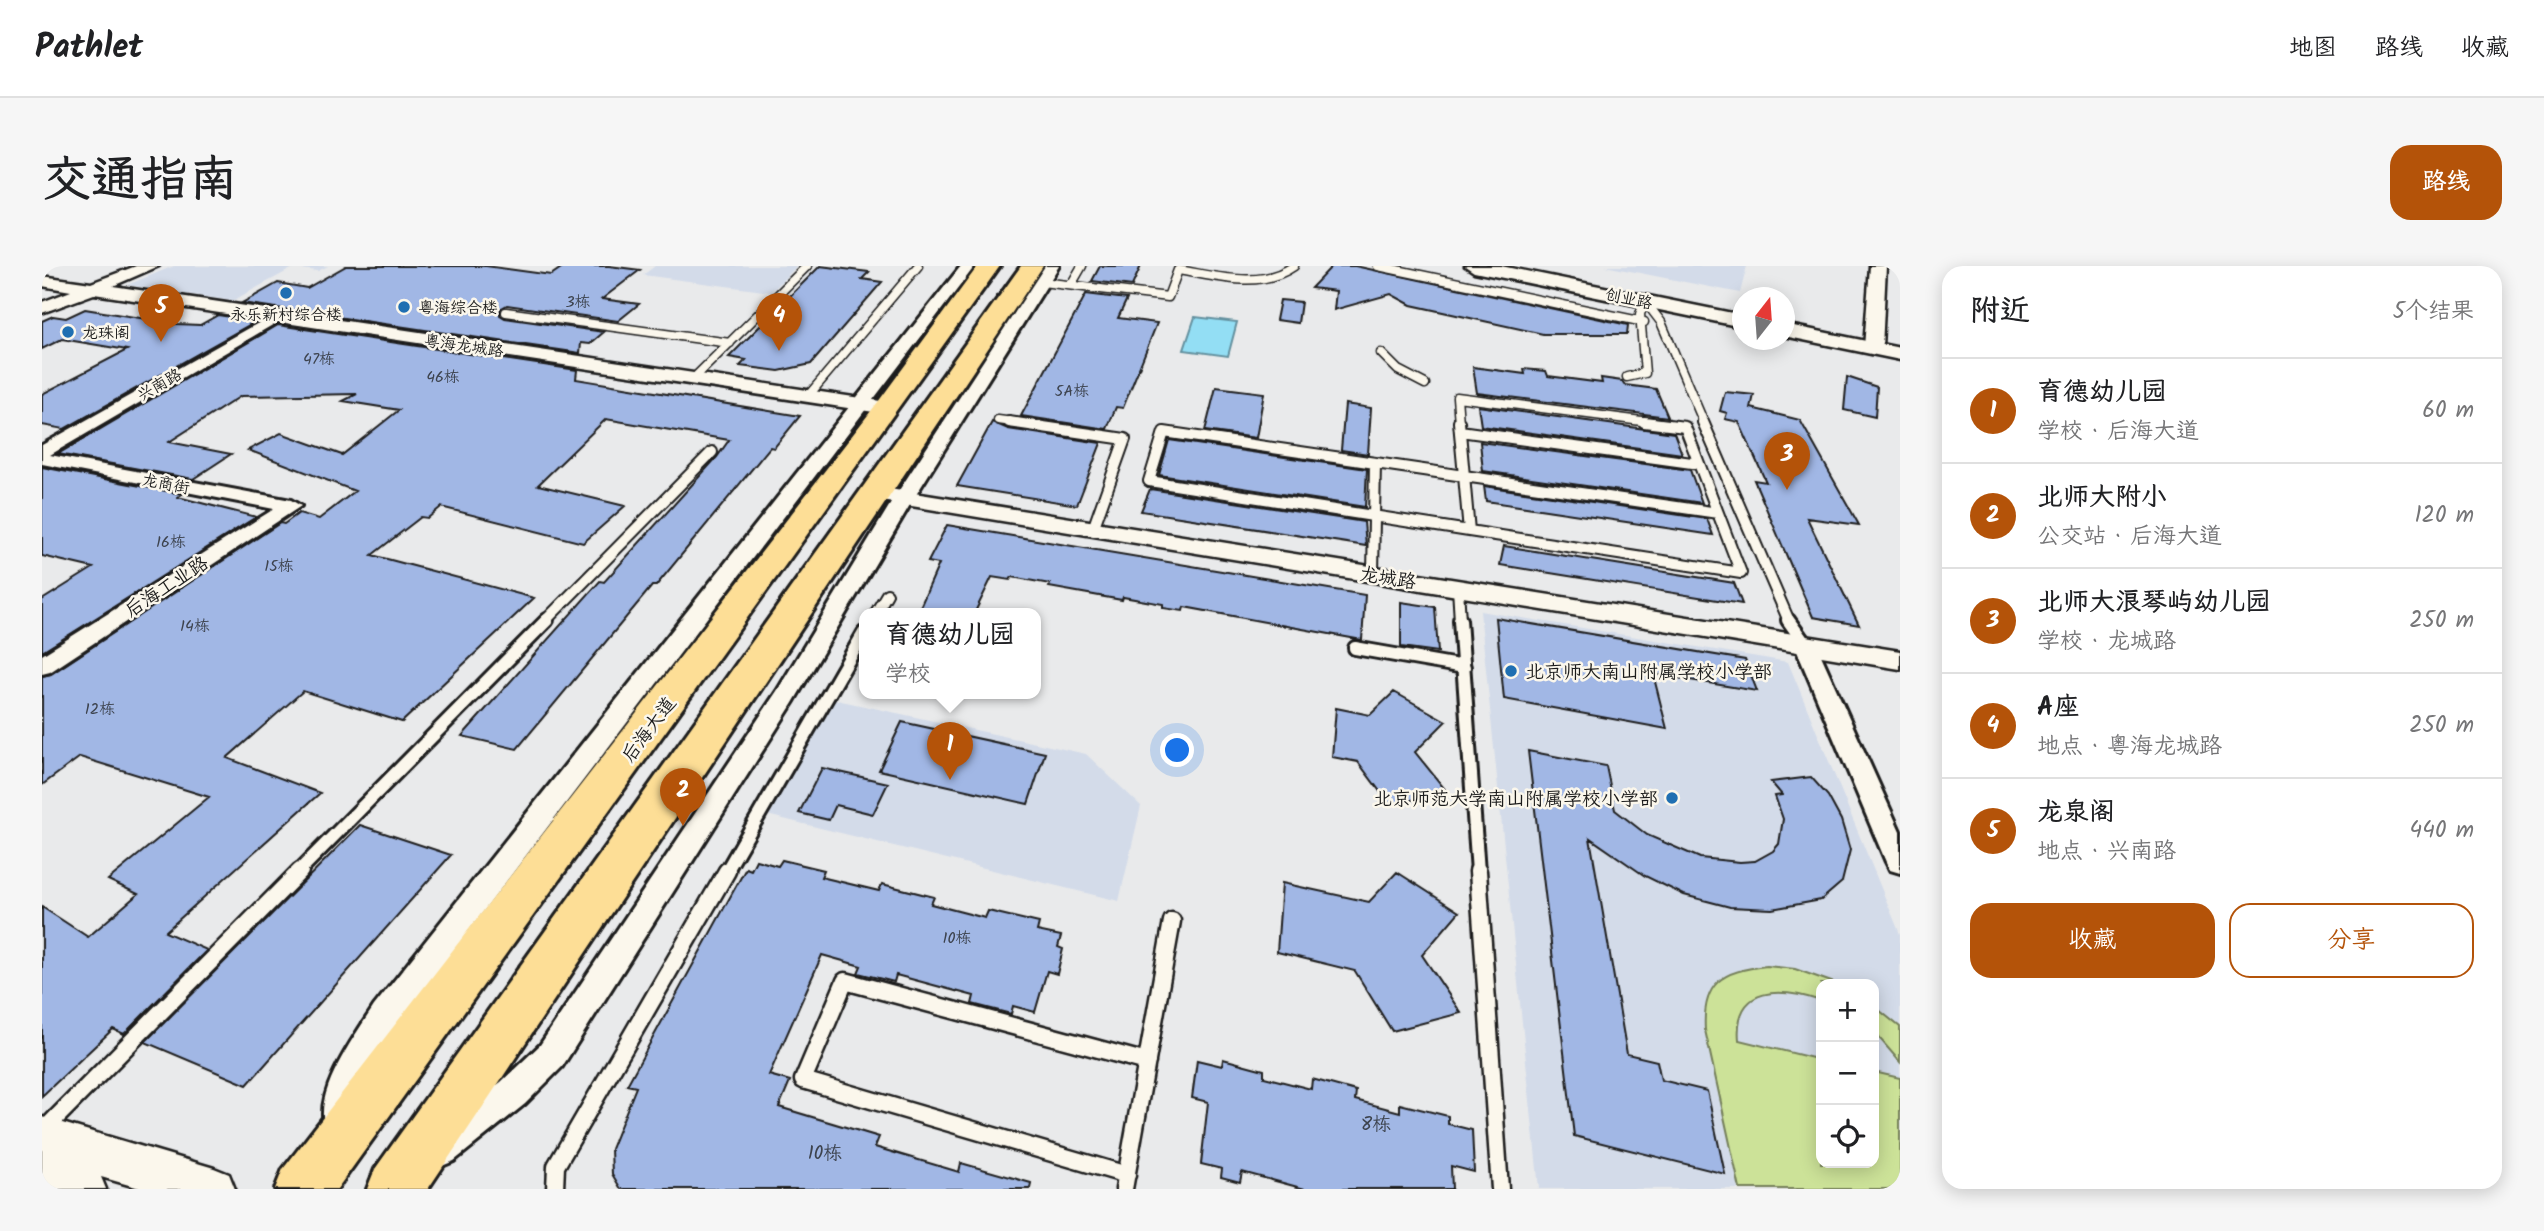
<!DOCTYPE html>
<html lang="zh">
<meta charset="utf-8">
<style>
:root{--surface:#fff;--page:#f6f6f6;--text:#202124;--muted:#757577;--line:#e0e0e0;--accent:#b45309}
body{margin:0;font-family:Kalam,"LXGW WenKai TC",sans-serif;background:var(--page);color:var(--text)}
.controls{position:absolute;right:21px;bottom:21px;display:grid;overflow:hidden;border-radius:14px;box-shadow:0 4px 18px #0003}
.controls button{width:63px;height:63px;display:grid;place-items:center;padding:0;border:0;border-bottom:2px solid var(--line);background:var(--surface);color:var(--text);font:35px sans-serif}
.compass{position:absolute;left:1690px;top:21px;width:63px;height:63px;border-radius:50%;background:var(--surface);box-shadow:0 4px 18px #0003;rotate:17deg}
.you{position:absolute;left:1136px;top:485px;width:24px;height:24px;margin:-18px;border:5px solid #fff;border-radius:50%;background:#1a73e8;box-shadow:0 0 0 10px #1a73e833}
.badge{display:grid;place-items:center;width:46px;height:46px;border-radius:50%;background:var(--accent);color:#fff;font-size:23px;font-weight:700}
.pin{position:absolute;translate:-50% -58px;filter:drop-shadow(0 2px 4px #0008)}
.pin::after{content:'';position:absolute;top:37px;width:24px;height:21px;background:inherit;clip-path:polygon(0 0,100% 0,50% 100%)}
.popup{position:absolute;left:817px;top:342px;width:182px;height:91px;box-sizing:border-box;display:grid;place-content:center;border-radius:14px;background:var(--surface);filter:drop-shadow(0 2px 5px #0005);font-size:23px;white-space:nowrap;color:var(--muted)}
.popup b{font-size:26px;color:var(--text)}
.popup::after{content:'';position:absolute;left:50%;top:100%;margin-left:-14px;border:14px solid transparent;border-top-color:var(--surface)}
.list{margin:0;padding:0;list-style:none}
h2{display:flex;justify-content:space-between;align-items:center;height:91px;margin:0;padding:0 28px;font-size:30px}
h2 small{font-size:23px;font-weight:400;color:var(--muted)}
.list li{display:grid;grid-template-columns:46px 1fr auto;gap:21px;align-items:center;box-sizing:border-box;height:105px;padding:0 28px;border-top:2px solid var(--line)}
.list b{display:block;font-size:26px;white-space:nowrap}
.list p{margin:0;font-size:23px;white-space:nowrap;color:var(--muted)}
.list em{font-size:23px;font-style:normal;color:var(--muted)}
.actions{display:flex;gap:14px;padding:21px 28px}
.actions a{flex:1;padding:16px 0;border:2px solid var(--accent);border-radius:21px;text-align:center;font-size:24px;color:var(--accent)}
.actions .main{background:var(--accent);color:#fff}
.icon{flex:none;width:38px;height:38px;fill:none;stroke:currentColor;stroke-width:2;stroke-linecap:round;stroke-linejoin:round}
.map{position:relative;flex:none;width:1858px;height:923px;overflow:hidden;border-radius:21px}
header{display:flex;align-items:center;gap:42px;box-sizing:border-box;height:98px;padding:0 35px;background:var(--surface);border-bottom:2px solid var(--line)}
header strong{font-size:33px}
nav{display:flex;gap:38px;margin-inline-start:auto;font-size:24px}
.intro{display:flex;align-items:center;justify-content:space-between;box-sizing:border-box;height:168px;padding:0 42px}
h1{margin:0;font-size:49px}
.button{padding:18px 32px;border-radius:21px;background:var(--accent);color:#fff;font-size:24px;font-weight:700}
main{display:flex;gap:42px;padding:0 42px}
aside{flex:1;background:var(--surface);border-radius:21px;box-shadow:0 4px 18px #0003}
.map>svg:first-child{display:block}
</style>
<header>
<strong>Pathlet</strong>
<nav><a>地图</a><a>路线</a><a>收藏</a></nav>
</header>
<div class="intro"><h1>交通指南</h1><a class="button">路线</a></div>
<main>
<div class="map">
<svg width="1858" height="923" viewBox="0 0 1858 923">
<rect width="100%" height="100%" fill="#e9eaeb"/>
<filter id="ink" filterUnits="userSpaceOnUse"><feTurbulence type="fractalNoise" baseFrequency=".0143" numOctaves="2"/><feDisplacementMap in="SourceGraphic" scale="14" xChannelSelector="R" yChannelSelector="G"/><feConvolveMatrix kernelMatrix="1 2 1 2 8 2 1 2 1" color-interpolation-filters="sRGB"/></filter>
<g filter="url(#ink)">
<!-- built -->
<path fill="#d3dbe9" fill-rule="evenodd" d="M132,0H286L276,5L251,2L190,35L85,19Z
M613,0H755L729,26L601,9Z
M1563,0H1705L1698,27Z
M1438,345L1746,396L1858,668V923H1497ZM1779,718H1832V897H1779Z
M790,433L1044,488L1099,540L1077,635L725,549Z"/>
<!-- green -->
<path fill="#cce298" stroke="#747f5a" stroke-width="2" d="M1725,700L1753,703L1795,718H1779V735C1740,722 1692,718 1697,774L1779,794V897H1832V806L1858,812V923H1698L1663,764C1660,717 1680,704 1725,700Z
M1832,740L1858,761V796L1832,766Z"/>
<!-- water -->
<path fill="#93def4" stroke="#63909e" stroke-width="2" d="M1153,51L1195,56L1186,90L1142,84Z"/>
<!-- building -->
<path fill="#a1b7e5" stroke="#1c1c1c" stroke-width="2" d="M304,0H444L509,9L522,0H567L598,4L560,33L597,38L576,55L465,39L458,43V49L463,52L562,66L548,78L539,77L538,87L200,37L236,17L265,22Z
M778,0L827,6L820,13L840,16L769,98L737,105L698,100L704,94L687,91Z
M1058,0H1099L1090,20L1050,15Z
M1290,0H1313L1586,59L1585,68H1501L1369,39L1349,28L1292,44L1294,25L1269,22Z
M1044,28L1085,33L1076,52L1115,57L1081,142L1074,141L1065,163L979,150Z
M1238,34L1259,36L1256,57L1234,54Z
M43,43L135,58L158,59L176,49L214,55L22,163L0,159V128L85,84L20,73L0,83V55L11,50L24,52Z
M236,59L535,104L534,113L758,150L732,182L728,181L614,320H610L475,483L420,470L558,315L562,316L675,191L687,174L564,153L496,219L583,240L541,277L399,241L386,252L379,251L330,289L492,332L360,456L261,425L185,492L278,527L123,666L165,684L82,768L71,763L0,830V641L46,671L96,628L66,614L167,531L38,491L0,519V410L9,408L238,257L242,258L257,247L277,253L313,225L206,184L239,167L300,189L357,144L301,135L315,128L199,130L127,176L189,188L151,213L16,188Z
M1431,101L1483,108L1482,103L1504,105L1506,110L1560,117L1559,112L1580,115L1583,119L1614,123L1626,151L1435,127Z
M1805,111L1835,121L1833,151L1802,144Z
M1174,121L1222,127L1214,172L1163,165Z
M1683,126L1712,129L1709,142L1758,154L1817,259L1765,252L1817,359L1771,351L1712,214L1724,216L1697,156L1683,153L1685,147L1678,145Z
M1303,138L1329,142L1326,188L1299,184Z
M1436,140L1632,167L1640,188L1439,160Z
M950,156L966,163L1059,177L1035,239L915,220Z
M1127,174L1325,203L1323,241L1117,209Z
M1438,176L1648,204L1660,237L1441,205Z
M0,201L140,228L136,231L214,251L0,386V334L51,302L0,290Z
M1442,220L1665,253L1671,269L1444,235Z
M1108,223L1322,256L1324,280L1099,245Z
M905,259L1323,329L1320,374L1142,341L1141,345L1121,342V338L1081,331L1080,334L1007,321L1008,318L970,311L968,314L950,311L932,348H875L897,298L886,296Z
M1462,280L1692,317L1700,338L1458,299Z
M1359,336L1393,341L1396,386L1359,381Z
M1454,352L1703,394L1715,425L1611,408L1625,463L1462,433Z
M1352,426L1404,455L1373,486L1405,526L1348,539L1316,496L1290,491L1294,442L1328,449Z
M860,456L1003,487L986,538L837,504Z
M1486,485L1564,500L1573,544L1605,569L1658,592L1698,596L1713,595L1731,585L1737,578L1741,553L1733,530L1740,529L1729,516L1769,511L1786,530L1799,554L1808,584L1800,616L1779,634L1730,643L1688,641L1642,629L1603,610L1548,572L1585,788L1615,795L1619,814L1665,825L1683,908L1532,870Z
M780,502L846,517L831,548L794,539L787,554L757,547Z
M318,559L409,589L205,819L103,776Z
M714,594L736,600L740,594L782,604L779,611L837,625L840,618L892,631L889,638L943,652L946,645L997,657L995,665L1019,670L1016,681L1021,683L1015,708L1005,705L993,746L971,740L969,748L930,738L932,730L854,709L852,716L816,707L819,700L780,689L727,809L748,815L737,841L837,871L833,881L917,906L919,897L989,917L988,923H579L570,908L569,883L594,821L585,819L704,602L709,604Z
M1355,606L1417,646L1380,689L1419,747L1350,765L1313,705L1235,686L1240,617L1327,636Z
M1181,793L1222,804V811L1269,823L1270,813L1314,825L1313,834L1358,846V838L1406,850V858L1430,864L1432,906L1409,900L1410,923H1263L1200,906L1198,916L1179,911L1180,903L1159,898L1166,836L1150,832L1155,794L1180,800Z"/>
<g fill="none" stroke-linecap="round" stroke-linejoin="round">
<defs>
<path id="service-far3" d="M1336,0L1602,56
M1000,16L1126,31L1136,4C1174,10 1218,24 1252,0
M1029,19L1040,0
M1603,35L1619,56L1662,157
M464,46L688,77
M1339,87L1356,104L1383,118
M1585,111L1603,107L1598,48L1603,35
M651,113L765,0
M766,130L876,0
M956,154L978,157
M1417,157L1415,131L1615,157"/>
<path id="service-far2" d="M967,156L1083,173L1051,263
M1417,156L1422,210
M1602,156L1643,161L1676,247
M1661,156L1747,355
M1418,165L1657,198
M1422,210L1676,247
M1422,210L1427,265
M1422,210L1122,166L1107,215L1427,265
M1427,265L1699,307L1676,247
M1331,308L1333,197
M1416,322L1418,355
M833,348L845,328
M503,355L670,186"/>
<path id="service-far1" d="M1418,354L1436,606
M1746,354L1763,378
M1313,382L1422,401
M256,606L505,354
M684,606L822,367"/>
<path id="service" d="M1436,605L1458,923
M0,866L258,605
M1085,909L761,814L803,715L1105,796
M513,923L514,900L685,605
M1082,923L1130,655"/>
<path id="minor" d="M919,0H933L354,760L324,810L308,864L296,869L284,864C269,828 313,770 332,740Z
M1003,0H1017L872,232L751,437L520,801L483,838L412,895L400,900L388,895L383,883L388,871L459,816L498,779L735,425L852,232Z
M234,47L239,48V54L8,189L249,234L259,240L8,406L0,408V389L232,243L0,198V179Z
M1763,371L1771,373L1774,378L1858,565V607L1848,604L1844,596L1752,378L1755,373Z"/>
<path id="tertiary" d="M94,0H117L71,20L845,136L855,142L845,148L52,28L0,47V36L29,25L0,20V10L49,17Z
M1828,0H1844L1840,82L1831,88L1822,82Z
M835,221L1858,385V403L827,233L823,228L827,223Z
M0,851L172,902L187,908L193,923H101L59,911L64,923H0Z"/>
<path id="secondary" d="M1423,0H1459L1700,49V61L1432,6Z
M1742,58L1858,82V94L1742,70Z"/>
<path id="primary" d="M936,0H958L295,923H233L241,903L836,136Z
M979,0H1001L386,923H325L333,903Z"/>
</defs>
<!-- service-far3 casing -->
<use href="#service-far3" stroke="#1c1c1c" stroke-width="11"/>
<!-- service-far2 casing -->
<use href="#service-far2" stroke="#1c1c1c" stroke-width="14"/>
<!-- service-far1 casing -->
<use href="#service-far1" stroke="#1c1c1c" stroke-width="18"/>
<!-- service casing -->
<use href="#service" stroke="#1c1c1c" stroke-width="21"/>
<!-- minor casing -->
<use href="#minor" stroke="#1c1c1c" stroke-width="6"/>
<!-- tertiary casing -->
<use href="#tertiary" stroke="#1c1c1c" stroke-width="5"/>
<!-- secondary casing -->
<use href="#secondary" stroke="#1c1c1c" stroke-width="5"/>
<!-- primary casing -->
<use href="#primary" stroke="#1c1c1c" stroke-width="6"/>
<!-- service-far3 -->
<use href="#service-far3" stroke="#fbf7ec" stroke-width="8"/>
<!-- service-far2 -->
<use href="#service-far2" stroke="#fbf7ec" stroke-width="10"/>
<!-- service-far1 -->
<use href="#service-far1" stroke="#fbf7ec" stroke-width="12"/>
<!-- service -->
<use href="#service" stroke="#fbf7ec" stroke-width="16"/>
<!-- minor -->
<use href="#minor" fill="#fbf7ec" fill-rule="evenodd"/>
<!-- tertiary -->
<use href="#tertiary" fill="#fbf7ec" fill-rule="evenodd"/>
<!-- secondary -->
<use href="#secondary" fill="#fbf7ec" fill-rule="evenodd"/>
<!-- primary -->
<use href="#primary" fill="#fdde96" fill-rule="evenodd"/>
</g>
</g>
<!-- markers -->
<g fill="#1f6fb2" stroke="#fbf7ec" stroke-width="2.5">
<circle cx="244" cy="27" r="7"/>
<circle cx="362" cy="41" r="7"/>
<circle cx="26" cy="66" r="7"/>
<circle cx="1469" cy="405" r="7"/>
<circle cx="1630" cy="532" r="7"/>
</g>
<g text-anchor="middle" stroke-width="5" stroke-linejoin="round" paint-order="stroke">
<!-- far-street labels -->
<g font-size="16" fill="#1c1c1c" stroke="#fbf7ec">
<text transform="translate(1587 32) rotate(12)" y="6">创业路</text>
<text transform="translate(422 79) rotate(8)" y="6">粤海龙城路</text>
<text transform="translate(117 118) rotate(-30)" y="6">兴南路</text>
<text transform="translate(124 217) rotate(11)" y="6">龙商街</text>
</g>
<!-- number labels -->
<g font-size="16" fill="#3d434e">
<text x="536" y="41">3栋</text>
<text x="277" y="98">47栋</text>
<text x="401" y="116">46栋</text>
<text x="1030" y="130">5A栋</text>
<text x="129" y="281">16栋</text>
<text x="237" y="305">15栋</text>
<text x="153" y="365">14栋</text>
<text x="58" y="448">12栋</text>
<text x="915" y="677">10栋</text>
</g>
<!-- far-poi labels -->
<g font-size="16" fill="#1c1c1c" stroke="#fbf7ec" text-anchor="start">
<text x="376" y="47">粤海综合楼</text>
<text x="244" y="54" text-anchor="middle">永乐新村综合楼</text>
<text x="40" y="72">龙珠阁</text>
</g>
<!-- street labels -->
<g font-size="19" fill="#1c1c1c" stroke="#fbf7ec">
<text transform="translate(1346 311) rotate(9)" y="7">龙城路</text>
<text transform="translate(124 320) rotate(-33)" y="7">后海工业路</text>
<text transform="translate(606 463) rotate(-53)" y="7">后海大道</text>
</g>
<!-- poi labels -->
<g font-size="19" fill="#1c1c1c" stroke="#fbf7ec" text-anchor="start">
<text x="1483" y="412">北京师大南山附属学校小学部</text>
<text x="1616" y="539" text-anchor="end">北京师范大学南山附属学校小学部</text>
</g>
<!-- near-number labels -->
<g font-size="19" fill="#3d434e">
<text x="1334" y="864">8栋</text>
<text x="783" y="893">10栋</text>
</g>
</g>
</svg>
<div class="controls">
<button>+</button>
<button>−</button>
<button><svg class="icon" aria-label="locate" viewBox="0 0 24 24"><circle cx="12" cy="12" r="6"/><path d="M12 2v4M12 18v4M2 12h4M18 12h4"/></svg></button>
</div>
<svg class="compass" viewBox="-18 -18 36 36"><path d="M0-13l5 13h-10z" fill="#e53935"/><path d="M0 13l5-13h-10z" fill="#757577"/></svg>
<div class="you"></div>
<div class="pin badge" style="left:908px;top:514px">1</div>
<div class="popup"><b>育德幼儿园</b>学校</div>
<div class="pin badge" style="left:641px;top:560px">2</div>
<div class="pin badge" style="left:1745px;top:224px">3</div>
<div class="pin badge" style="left:737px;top:85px">4</div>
<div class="pin badge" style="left:119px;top:76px">5</div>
</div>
<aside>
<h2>附近<small>5个结果</small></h2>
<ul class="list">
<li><span class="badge">1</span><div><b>育德幼儿园</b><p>学校 · 后海大道</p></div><em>60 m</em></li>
<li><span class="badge">2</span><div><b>北师大附小</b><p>公交站 · 后海大道</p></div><em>120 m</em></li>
<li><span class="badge">3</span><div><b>北师大浪琴屿幼儿园</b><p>学校 · 龙城路</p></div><em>250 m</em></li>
<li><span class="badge">4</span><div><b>A座</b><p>地点 · 粤海龙城路</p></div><em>250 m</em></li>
<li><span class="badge">5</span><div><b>龙泉阁</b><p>地点 · 兴南路</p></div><em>440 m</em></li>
</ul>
<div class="actions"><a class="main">收藏</a><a>分享</a></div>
</aside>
</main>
